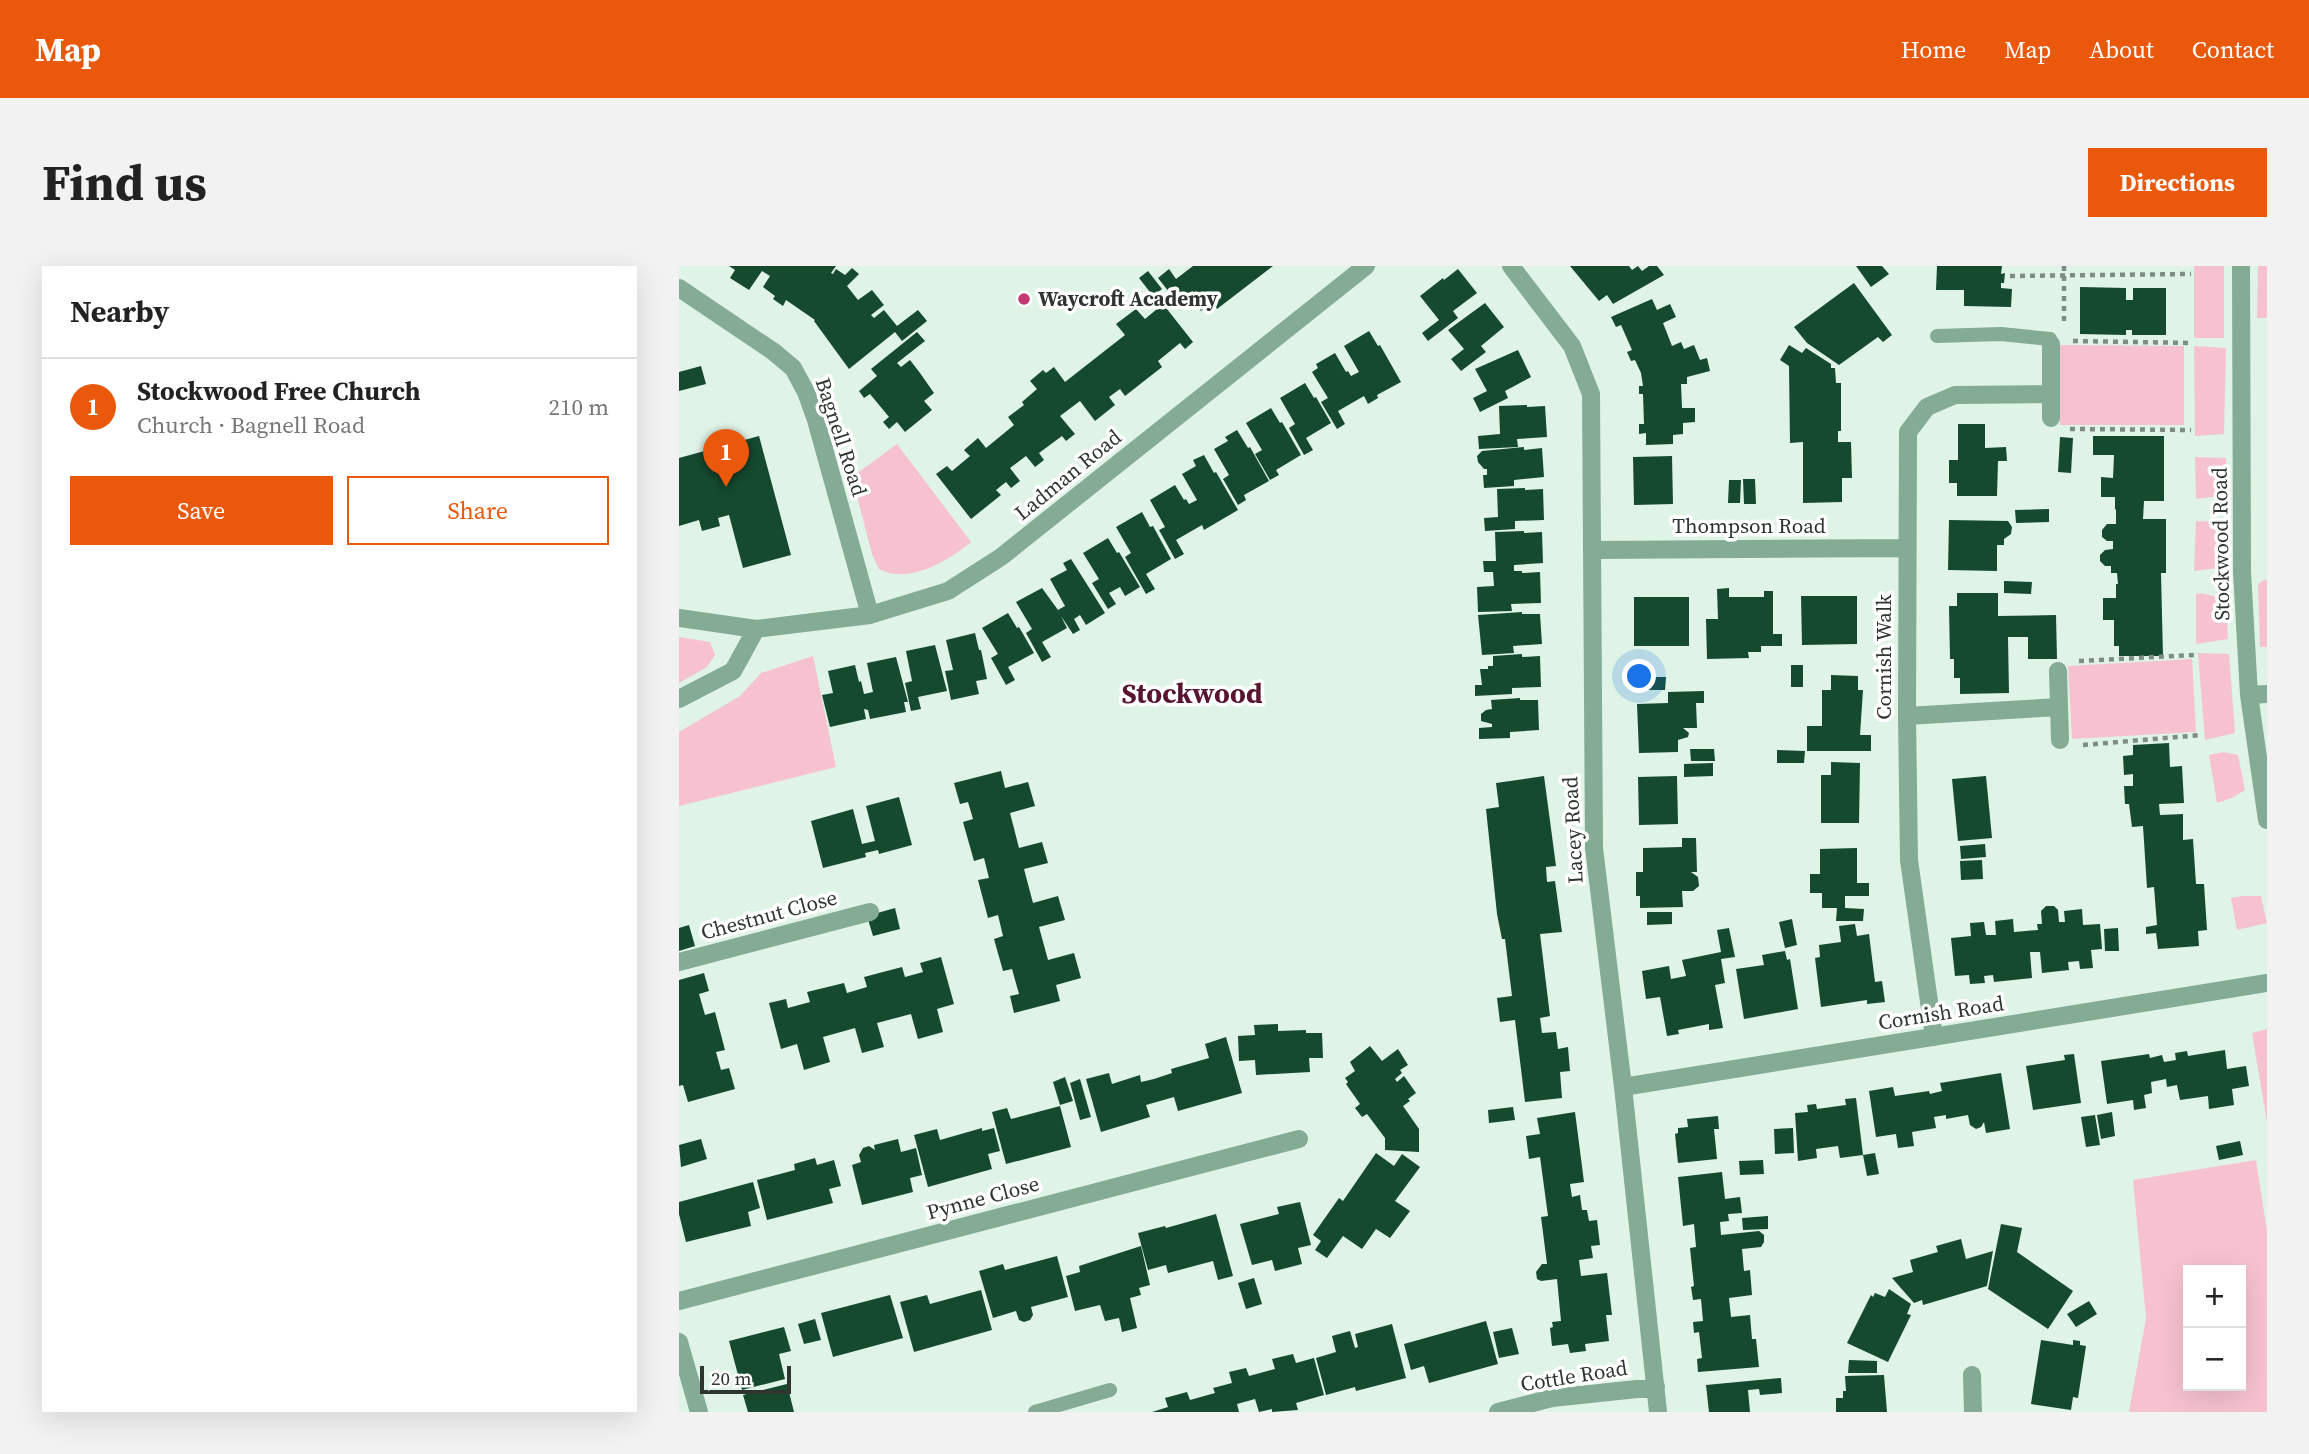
<!DOCTYPE html>
<meta charset="utf-8">
<style>
:root{--surface:#fff;--page:#f2f2f2;--text:#222;--muted:#767676;--line:#e0e0e0;--accent:#ea580c}
body{margin:0;font-family:"Source Serif 4",serif;background:var(--page);color:var(--text)}
.controls{position:absolute;right:21px;bottom:21px;display:grid;overflow:hidden;border-radius:0px;box-shadow:0 7px 28px #0002}
.controls button{width:63px;height:63px;display:grid;place-items:center;padding:0;border:0;border-bottom:2px solid var(--line);background:var(--surface);color:var(--text);font:35px sans-serif}
.scale{position:absolute;left:21px;bottom:18px;width:91px;box-sizing:border-box;padding-left:7px;border:4px solid #2e3530;border-top:0;font-size:19px;line-height:24px;white-space:nowrap;color:#2e3530;-webkit-text-stroke:5px #fff;paint-order:stroke}
.you{position:absolute;left:961px;top:411px;width:24px;height:24px;margin:-18px;border:5px solid #fff;border-radius:50%;background:#1a73e8;box-shadow:0 0 0 10px #1a73e833}
.badge{display:grid;place-items:center;width:46px;height:46px;border-radius:50%;background:var(--accent);color:#fff;font-size:23px;font-weight:700}
.pin{position:absolute;translate:-50% -58px;filter:drop-shadow(0 2px 4px #0008)}
.pin::after{content:'';position:absolute;top:37px;width:24px;height:21px;background:inherit;clip-path:polygon(0 0,100% 0,50% 100%)}
.list{margin:0;padding:0;list-style:none}
h2{display:flex;justify-content:space-between;align-items:center;height:91px;margin:0;padding:0 28px;font-size:30px}
h2 small{font-size:23px;font-weight:400;color:var(--muted)}
.list li{display:grid;grid-template-columns:46px 1fr auto;gap:21px;align-items:center;box-sizing:border-box;height:98px;padding:0 28px;border-top:2px solid var(--line)}
.list b{display:block;font-size:26px;white-space:nowrap}
.list p{margin:0;font-size:23px;white-space:nowrap;color:var(--muted)}
.list em{font-size:23px;font-style:normal;color:var(--muted)}
.actions{display:flex;gap:14px;padding:21px 28px}
.actions a{flex:1;padding:16px 0;border:2px solid var(--accent);border-radius:0px;text-align:center;font-size:24px;color:var(--accent)}
.actions .main{background:var(--accent);color:#fff}
.map{position:relative;flex:none;width:1588px;height:1146px;overflow:hidden;border-radius:0px}
header{display:flex;align-items:center;gap:42px;box-sizing:border-box;height:98px;padding:0 35px;background:var(--accent);color:#fff}
header strong{font-size:33px}
nav{display:flex;gap:38px;margin-inline-start:auto;font-size:24px}
.intro{display:flex;align-items:center;justify-content:space-between;box-sizing:border-box;height:168px;padding:0 42px}
h1{margin:0;font-size:49px}
.button{padding:18px 32px;border-radius:0px;background:var(--accent);color:#fff;font-size:24px;font-weight:700}
main{display:flex;gap:42px;padding:0 42px}
aside{flex:1;background:var(--surface);border-radius:0px;box-shadow:0 7px 28px #0002}
.map>svg:first-child{display:block}
</style>
<header>
<strong>Map</strong>
<nav><a>Home</a><a>Map</a><a>About</a><a>Contact</a></nav>
</header>
<div class="intro"><h1>Find us</h1><a class="button">Directions</a></div>
<main>
<aside>
<h2>Nearby<small></small></h2>
<ul class="list">
<li><span class="badge">1</span><div><b>Stockwood Free Church</b><p>Church · Bagnell Road</p></div><em>210 m</em></li>
</ul>
<div class="actions"><a class="main">Save</a><a>Share</a></div>
</aside>
<div class="map">
<svg width="1588" height="1146" viewBox="0 0 1588 1146">
<rect width="100%" height="100%" fill="#dff3e6"/>
<!-- green -->
<path fill="#f7c2d0" fill-rule="evenodd" d="M1515,0H1545V72H1515Z
M1579,0H1588V52H1578Z
M1381,79L1505,80V159H1381Z
M1515,80L1547,82L1545,168L1516,170Z
M218,178L292,276C269,295 229,319 200,303L193,288L173,211Z
M1516,191L1547,192L1546,227L1540,230L1517,233Z
M1517,255L1541,256L1546,261L1547,296L1538,302L1515,305Z
M1585,314H1588V381H1581L1579,318Z
M1522,327L1547,333L1549,373L1517,378V328Z
M0,371L31,376L36,389L28,401L0,417Z
M1519,387L1550,388L1556,467L1526,474Z
M134,390L157,501L0,540V466L61,430L82,407Z
M1513,393L1517,466L1393,473L1389,400Z
M1544,486L1559,489L1566,524L1553,532L1538,537L1530,489Z
M1564,630H1582L1588,657L1558,664L1552,632Z
M1588,763V856L1573,767Z
M1577,894L1588,965V1146H1450L1467,1052L1454,914ZM1562,1004V1120H1509V1004Z"/>
<!-- building -->
<path fill="#154a2f" d="M50,0H157L152,7L154,8L157,3L166,9L173,2L180,8L168,20L179,34L193,24L205,39L192,49L195,52L205,44L218,60L239,44L248,55L223,75L216,66L170,103L135,55L136,54L107,34L104,40L94,33L96,30L84,21L91,10L83,5L70,24L51,12L56,4Z
M514,0H594L538,43L534,36L522,45L507,27L497,35L479,12L490,3L497,13Z
M891,0H950L953,4L959,0L963,5L970,0H978L985,9L934,38L928,29L920,35Z
M1177,0H1203L1210,8L1192,21Z
M1258,0H1323L1322,8L1326,7L1325,17H1322V22L1333,23L1332,41L1285,40V24H1257Z
M779,3L798,27L774,45L779,52L749,75L743,67L760,54L741,30L764,12L765,14Z
M469,5L483,23L474,30L460,12Z
M1175,17L1213,69L1204,76L1199,71L1160,99L1128,77L1115,61Z
M1401,21L1447,22V34H1454V22H1487V69H1453V64H1447V69L1401,68Z
M973,33L978,44L991,38L997,51L984,57L993,80L1002,76L1005,83L1015,79L1021,94L1028,92L1031,105L1008,111V118H1002L1003,142H1016V156L1004,157V168L994,169V178L967,179V167L960,168V158H965L964,128H960V120H964L962,107L956,94L952,95L948,86L953,84L942,59L937,61L932,51Z
M806,37L825,61L802,80L807,86L782,105L772,93L785,83L769,64Z
M484,38L514,76L506,83L501,77L479,95L483,101L446,130L441,123L430,131L436,139L416,155L401,135L381,150L396,168L387,175L383,170L360,187L365,194L356,201L347,190L331,202L341,215L332,222L327,216L317,224L322,229L292,253L257,208L268,200L273,205L291,190L285,184L299,172L307,182L335,159L329,151L345,139L343,136L358,123L351,115L364,104L367,107L375,101L386,116L446,69L437,58L457,43L466,53Z
M690,65L699,80L701,79L722,116L698,129L699,132L689,138L685,130L659,145L666,158L658,163L642,136L649,132L633,106L639,102L637,98L656,87L667,106L669,105L672,110L680,106L665,80Z
M238,66L246,75L218,97L222,101L231,94L241,107L255,127L245,135L253,144L226,166L218,156L210,163L204,156L210,151L191,128L185,132L180,125L198,110L192,103Z
M1110,79L1123,87L1127,82L1152,98V102H1156L1157,117H1162V165H1159V176H1172L1173,212H1163V236L1124,237V176L1111,177L1110,100L1101,94Z
M839,84L852,111L826,125L829,132L801,146L794,132L808,125L796,103Z
M22,100L27,118L0,125V106Z
M626,117L635,132L637,131L652,157L627,172L634,184L625,189L610,162L616,158L601,132Z
M848,139V141L866,140L868,171L838,173L839,181L800,183L799,170L821,168L820,140Z
M592,142L601,157L603,156L622,189L597,204L600,209L591,214L576,188L583,184L567,157Z
M1279,158H1306V182L1327,181L1328,195H1319L1318,230H1278V217H1270V194H1279Z
M558,164L569,182L571,181L590,215L565,229L567,234L559,239L544,213L550,209L535,183L549,175L546,171Z
M80,170L112,289L64,302L50,249L39,252L41,260L23,265L20,254L0,260V192Z
M1414,170H1485V235H1465L1464,253H1487V307H1482L1484,390H1440V380H1435V354H1424V332H1437V318H1439L1438,307H1432V300H1426L1421,295V289L1426,284L1434,283V275H1428L1423,271V264L1428,258H1437V243L1436,244V231H1422V211L1434,212L1435,189H1414Z
M1381,171L1394,172L1392,207L1379,206Z
M845,181V184L863,182L865,211L835,214V220L805,222L804,209H808V203H805L799,196L798,190L803,185Z
M525,189L535,207L537,206L559,244L525,264L523,259L497,274L505,288L496,293L480,264L486,261L471,234L496,219L505,234L507,233L510,238L518,234L503,208L517,200L514,194Z
M993,190L994,238L955,239L954,191Z
M1064,213H1076L1077,238H1065Z
M1050,214H1062L1061,237H1049Z
M846,222V224L864,223L865,254L836,255V263L806,265L805,252L819,251L818,223Z
M1370,243V256L1337,257L1336,244Z
M463,246L471,261L474,260L492,293L467,308L476,323L467,328L446,291L452,287L437,261Z
M1270,254L1329,255L1333,261L1332,268L1325,273V279H1318V305L1269,304Z
M845,265V267L863,266L864,297L835,299V305H843V307L861,306L862,337L832,338L833,345L799,346L798,321L815,320L814,306H805L804,295H817L816,266Z
M429,272L438,287L440,286L461,321L446,330L441,321L430,327L437,338L429,343L413,317L420,313L404,287Z
M392,293L426,347L407,359L401,349L395,353L401,364L394,368L382,350L388,362L363,376L372,391L363,396L347,367L353,363L337,336L363,322L379,344L386,340L371,313L388,304L384,297Z
M1325,315L1353,316L1352,328L1325,327Z
M1050,322V331H1085V325H1094V368H1103V380H1082V386H1069L1070,392L1028,393L1027,353H1039L1038,323Z
M1278,327H1319V350L1377,349L1378,393H1349V371H1329L1330,427L1281,428V412H1275V393H1271L1270,340H1278Z
M1122,330H1178V378L1123,379Z
M955,331H1010V380H955Z
M843,346V348H861L863,378L834,380L835,387L803,389L799,349Z
M329,347L338,362L340,361L355,387L329,401L336,414L327,419L312,392L319,388L303,362Z
M296,367L300,384H302L308,413L297,415L300,428L272,434L266,405L274,404L267,374Z
M256,379L268,425L239,431L242,443L232,445L226,417L233,415L227,385Z
M843,388V391L861,390L862,421L833,422V428L796,430V419H803L801,403H809V400H814V390Z
M217,391L229,436H225L227,446L191,453L189,444L185,443L187,453L151,461L143,429L154,427L149,405L176,399L180,416L182,415L185,428L194,426L188,397Z
M1112,399H1124V421H1112Z
M1152,409L1179,410V424H1184L1181,469H1192V485H1128V460H1143V424H1152Z
M957,411H987L986,424H957Z
M1025,425V437H1017L1018,462H1004L1010,467L1009,471L999,474V486L960,487L958,438L989,437V426Z
M841,432V434H859L860,464L831,466V472L800,473V462L813,461V458L802,455V448L807,444L813,443L812,434Z
M1490,477L1491,501L1503,500L1505,537L1480,538L1481,549L1504,548V574L1514,573L1517,618H1525L1528,664L1519,665L1520,680L1479,683L1477,667L1467,668V661L1478,659L1475,621L1468,622L1464,560L1453,561L1450,538H1446L1445,520H1454V508L1445,509L1444,490L1454,489V479Z
M1011,483H1035L1036,495H1012Z
M1098,484L1126,485L1125,497H1098Z
M1152,496L1181,497L1180,557H1142V509H1152Z
M1034,497V510L1005,511V498Z
M322,505L326,522L349,516L356,540L331,547L340,582L363,576L369,597L345,603L354,637L379,630L386,654L360,661L369,694L395,687L402,712L377,719L381,735L335,747L331,730L340,728L333,703L324,705L315,673L324,670L319,649L309,652L299,614L310,612L305,592L295,595L284,556L294,553L289,536L281,538L275,517Z
M865,510L877,600L867,601L868,616L876,615L883,666L861,668L871,750L861,752L863,767L877,766L879,783L889,781L891,805L881,806L883,832L846,836L836,754L821,756L818,732L833,730L826,673H823L818,648L807,543L820,541L817,517Z
M998,510L999,558L960,559L959,511Z
M1307,510L1313,572L1279,575L1273,513Z
M220,531L233,579L200,588L199,584L186,587L187,591L144,602L132,555L174,543L183,578L196,575L187,540Z
M1003,572H1017L1018,606H1012L1019,611L1020,620L1014,625H1003L1004,641L961,642V630H957V606H964V582L1003,581Z
M1306,578L1307,591L1282,593L1281,580Z
M1178,582V617H1190V630H1166V642L1185,643L1184,655H1157L1158,642H1143V627H1131V608H1141V583Z
M1303,594L1304,613L1282,614L1281,595Z
M1367,640H1375L1379,644L1380,656H1386L1385,645L1403,643L1404,659L1421,658L1423,683L1412,684L1414,702L1401,703L1400,695L1389,696L1390,704L1363,707L1361,686H1351L1353,712L1315,716L1314,709L1305,710L1306,717L1291,718L1290,709L1276,710L1272,672L1292,670L1291,657L1305,656L1307,669H1317L1316,655L1334,653L1335,666L1359,664L1358,658H1363L1362,645Z
M216,642L221,663L194,670L188,650Z
M968,646H993V658L968,659Z
M1113,653L1118,679L1106,682L1100,656Z
M1176,658L1178,670L1190,668L1196,716L1203,715L1206,736L1188,738V734L1142,741L1136,692L1141,691L1140,679L1162,676L1160,660Z
M10,659L16,680L0,685V662Z
M1050,662L1056,691L1042,693L1046,717L1036,719L1044,762L1030,764V758L999,764L1000,768L988,770L981,731L967,733L963,705L990,700L992,713L1007,710L1003,694L1042,686L1038,664Z
M1439,662L1440,685H1426L1425,663Z
M1106,685L1108,694L1111,693L1119,743L1065,753L1057,703L1085,699L1083,689Z
M262,691L275,738L258,743L264,766L239,773L232,748L198,757L205,781L183,787L176,762L144,771L151,796L125,804L118,778L102,783L90,737L107,733L109,742L131,736L128,726L165,717L168,727L188,721L185,711L223,701L226,711L244,706L241,697Z
M25,707L30,725L20,728L26,749L36,746L46,784L37,786L42,804L50,802L56,823L9,836L4,819L0,820V714Z
M599,758V765L627,764V767H643L644,792H630L631,806L577,809L576,794L560,795L559,770L576,769L575,759Z
M547,771L563,827L499,845L495,831L467,839L471,851L422,866L407,813L430,807L433,818L461,809L462,816L475,813L493,807L492,803L530,792L526,778Z
M691,780L703,795L719,783L729,799L721,804L723,807L716,813L718,816L725,810L737,827L729,833L731,835L724,840L740,863V886L706,884V872L688,848L683,851L676,842L681,838L667,818L669,816L666,812L676,805L671,796Z
M1546,784L1548,803L1567,800L1570,820L1553,823L1555,839L1530,843L1529,830L1501,834L1498,819L1488,821L1487,813L1472,816L1473,827L1465,829L1467,842L1455,844L1454,834L1428,838L1422,795L1470,788L1471,792L1483,789L1485,796L1497,794L1496,787L1508,785L1509,790Z
M1395,788L1402,837L1354,844L1347,800L1386,794L1385,789Z
M1322,807L1331,863L1307,867L1305,856L1302,861L1297,863L1291,859L1289,849L1267,853V849L1255,851L1257,862L1233,866L1235,880L1219,882L1217,868L1197,871L1190,825L1214,821L1216,830L1250,825L1251,828L1263,825L1261,817Z
M386,811L394,835L381,839L374,816Z
M401,813L412,851L401,854L391,817Z
M1177,832L1184,889L1161,892L1159,880L1137,883L1138,892L1119,895L1116,847L1129,846L1128,839L1137,838L1138,843L1167,839L1166,833Z
M381,840L392,881L327,898L313,846L328,842L332,853Z
M834,841L836,854L810,857L809,844Z
M896,846L905,916L891,918L893,931L901,929L903,944H908L910,955L918,954L921,979L912,980L914,992L900,994L902,1010L928,1007L933,1049H927L930,1075L906,1078L907,1085L891,1087L889,1078L873,1080L871,1062L874,1061L873,1056L882,1055L878,1013L862,1015L858,1013L857,1006L863,998H868L862,951L869,950L861,891L850,893L847,870L861,868L858,852Z
M1433,846L1436,870L1422,873L1418,849Z
M1416,849L1421,879L1407,881L1402,851Z
M1039,850L1040,863H1035L1038,893L999,897L996,868L999,867V862L1009,861L1008,853Z
M303,862V865L315,862L321,885L309,888L313,903L249,921L235,869L258,863L261,874Z
M1114,862L1115,887L1096,888L1095,863Z
M22,873L28,893L2,901L0,879Z
M219,873L222,886L237,882L243,909L231,912L234,926L183,939L173,899L182,896L180,889L184,882L190,880L196,884L195,879Z
M1561,875L1564,889L1540,894L1537,880Z
M697,887L715,900L723,888L741,901L716,935L731,945L711,972L697,963L683,983L664,970L648,992L636,984L642,975L634,969L660,932L664,935Z
M1196,887L1200,908L1188,910L1184,889Z
M136,892L138,899L155,894L162,920L150,923L154,937L88,954L78,914L116,904L115,898Z
M1084,894L1085,908L1061,909L1060,895Z
M1043,906L1046,933L1061,931L1063,947L1049,948L1050,955L1041,956L1042,969L1080,965L1085,969V976L1082,981L1063,983L1065,1005L1071,1004L1073,1029L1050,1032L1052,1051L1071,1049L1073,1073H1077L1080,1101L1019,1106L1018,1093L1023,1092L1020,1066L1015,1067L1014,1056L1024,1055L1022,1033L1014,1034L1012,1021L1015,1020L1011,982L1017,981L1015,958L1004,960L999,911Z
M74,916L81,942L69,946L72,960L7,976L0,948V936Z
M621,936L632,979L619,982L623,998L596,1005L593,994L573,999L561,958L600,948L598,941Z
M537,948L554,1010L539,1014L534,995L489,1007L487,999L469,1004L459,967L486,960L487,962Z
M1089,950V963L1064,964L1063,952Z
M1322,958L1343,962L1338,986L1394,1025L1369,1063L1309,1023Z
M1282,973L1287,993L1314,985L1308,1020L1244,1039L1243,1034L1235,1037L1213,1012L1234,1006L1231,994L1259,986L1257,980Z
M462,980L471,1019L460,1022L462,1029L451,1032L458,1062L443,1066L440,1052L426,1055L421,1039L396,1045L387,1010L401,1006L400,1000Z
M378,990L389,1031L352,1041L354,1049L351,1054L345,1056L340,1054L337,1045L314,1052L300,1005L324,998L326,1004Z
M575,1012L583,1038L567,1043L559,1017Z
M1210,1023L1232,1038L1228,1048L1232,1049L1209,1096L1168,1077L1192,1029L1194,1031L1196,1027L1206,1031Z
M302,1024L313,1064L235,1086L221,1036L248,1029L251,1038Z
M211,1029L224,1072L154,1091L142,1047Z
M1410,1035L1418,1048L1397,1061L1388,1048Z
M136,1053L142,1074L125,1078L119,1058Z
M807,1055L819,1098L750,1117L745,1100L732,1104L725,1078Z
M713,1058L727,1112L677,1125L676,1121L647,1129L637,1092L657,1086L653,1070L671,1065L676,1082L679,1081L676,1068Z
M105,1061L112,1085L100,1088L106,1113L63,1124L50,1075Z
M833,1062L840,1088L820,1092L814,1066Z
M1362,1074L1394,1079V1074L1401,1075V1079L1407,1080L1399,1132L1394,1131L1392,1144L1352,1138Z
M614,1088L617,1097L635,1092L645,1129L617,1137L619,1144L593,1146V1143L580,1146L576,1133L558,1138L560,1146H473L489,1141L486,1132L508,1126L511,1134L536,1127L534,1122L553,1117L550,1106L567,1102L570,1110L596,1103L593,1093Z
M1170,1094L1198,1095V1107H1169Z
M1205,1109L1208,1146H1157V1132H1164V1125H1167L1166,1110Z
M1102,1112L1103,1127L1081,1129L1080,1123L1069,1124L1071,1146H1030L1027,1119Z
M108,1118L115,1146H69L64,1129Z"/>
<g fill="none" stroke-linecap="round" stroke-linejoin="round">
<!-- path -->
<path stroke="#7f8c83" stroke-width="4.5" stroke-dasharray="5 5" stroke-linecap="butt" d="M1385,0V59
M1331,10L1512,8
M1394,75L1512,77
M1391,163L1512,164
M1400,395L1515,389
M1404,479L1522,469"/>
<!-- lane -->
<path stroke="#84ab93" stroke-width="14" d="M1258,70L1322,68L1371,73L1372,78
M356,1146L431,1124"/>
<!-- street -->
<path stroke="#84ab93" stroke-width="18" d="M832,0L893,80L912,128L915,582L944,821L979,1146
M1562,0L1563,306L1570,429L1588,554
M0,22L95,86L114,102L127,126L137,154L191,349
M1372,152V78
M913,284L1228,282
M0,352L77,363L191,349L269,325L322,291L687,0
M1379,405L1381,474
M1570,429L1588,428
M0,433L54,405L77,363
M1228,450L1380,441
M0,696L191,646
M1255,771L1230,594L1228,450L1229,166L1248,141L1276,129L1371,128
M944,821L1588,717
M0,1035L620,873
M0,1076L20,1146
M1293,1109L1294,1146
M819,1146L873,1132L977,1121"/>
</g>
<!-- markers -->
<circle fill="#c23870" stroke="#fff" stroke-width="2.5" cx="345" cy="33" r="7"/>
<g text-anchor="middle" stroke-width="7" stroke-linejoin="round" paint-order="stroke">
<!-- poi labels -->
<g font-size="21" font-weight="bold" fill="#2e3530" stroke="#fff" text-anchor="start">
<text x="359" y="40">Waycroft Academy</text>
</g>
<!-- street labels -->
<g font-size="21" fill="#2e3530" stroke="#fff">
<text transform="translate(162 171) rotate(72)" y="7">Bagnell Road</text>
<text transform="translate(389 209) rotate(-39)" y="7">Ladman Road</text>
<text x="1070" y="267">Thompson Road</text>
<text transform="translate(1542 278) rotate(-91)" y="7">Stockwood Road</text>
<text transform="translate(1205 391) rotate(-90)" y="7">Cornish Walk</text>
<text transform="translate(894 564) rotate(-93)" y="7">Lacey Road</text>
<text transform="translate(90 649) rotate(-15)" y="7">Chestnut Close</text>
<text transform="translate(1262 747) rotate(-9)" y="7">Cornish Road</text>
<text transform="translate(304 932) rotate(-15)" y="7">Pynne Close</text>
<text transform="translate(895 1110) rotate(-9)" y="7">Cottle Road</text>
</g>
<!-- district labels -->
<g font-size="28" font-weight="bold" fill="#581530" stroke="#fff">
<text x="513" y="437">Stockwood</text>
</g>
</g>
</svg>
<div class="controls">
<button>+</button>
<button>−</button>
</div>
<div class="scale">20 m</div>
<div class="you"></div>
<div class="pin badge" style="left:47px;top:221px">1</div>
</div>
</main>
